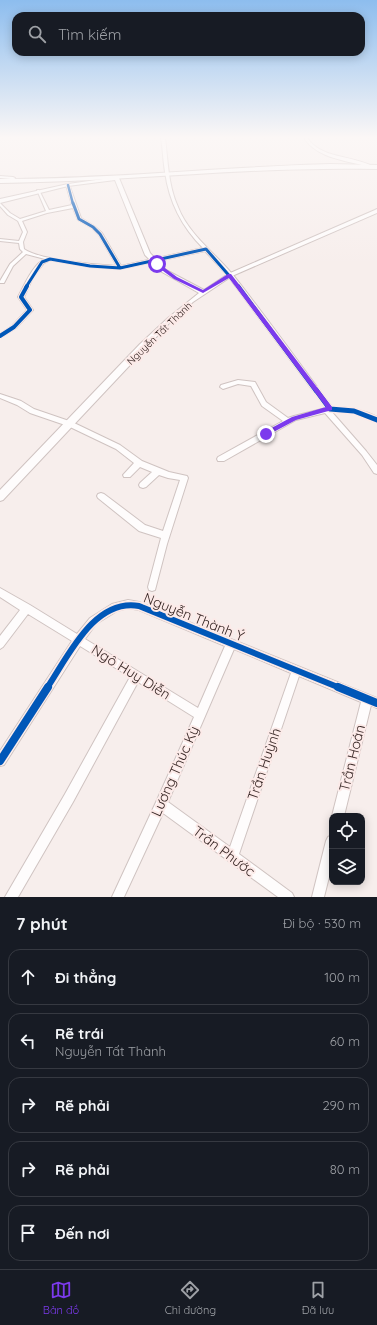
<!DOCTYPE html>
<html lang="vi">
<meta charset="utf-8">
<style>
:root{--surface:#171b24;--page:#20242c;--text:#f1f3f6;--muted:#9ea1a6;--line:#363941;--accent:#7c3aed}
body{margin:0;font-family:Quicksand,sans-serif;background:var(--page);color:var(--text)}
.controls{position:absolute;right:12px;bottom:12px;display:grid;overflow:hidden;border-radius:8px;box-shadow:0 2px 10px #0003}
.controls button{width:36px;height:36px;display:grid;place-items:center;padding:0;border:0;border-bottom:1px solid var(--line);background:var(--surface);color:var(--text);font:20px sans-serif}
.stop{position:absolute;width:12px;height:12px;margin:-9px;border:3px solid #7c3aed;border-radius:50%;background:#fff}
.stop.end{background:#7c3aed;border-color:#fff;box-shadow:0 1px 4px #0008}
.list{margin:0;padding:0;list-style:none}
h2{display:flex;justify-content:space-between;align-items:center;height:52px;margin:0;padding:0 16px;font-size:17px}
h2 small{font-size:13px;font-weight:400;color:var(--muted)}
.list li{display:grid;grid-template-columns:26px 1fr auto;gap:12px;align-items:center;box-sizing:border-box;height:56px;margin:0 8px 8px;padding:0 8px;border:1px solid var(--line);border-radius:12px}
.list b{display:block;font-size:15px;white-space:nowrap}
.list p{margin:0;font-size:13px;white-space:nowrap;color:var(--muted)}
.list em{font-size:13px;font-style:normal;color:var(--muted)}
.icon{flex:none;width:22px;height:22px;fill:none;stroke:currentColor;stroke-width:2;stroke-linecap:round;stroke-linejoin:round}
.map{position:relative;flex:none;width:377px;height:897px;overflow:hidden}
.search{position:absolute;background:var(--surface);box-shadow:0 2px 10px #0003;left:12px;right:12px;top:12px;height:44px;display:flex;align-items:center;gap:10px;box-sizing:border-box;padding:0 14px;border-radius:12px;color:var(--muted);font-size:15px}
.sheet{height:372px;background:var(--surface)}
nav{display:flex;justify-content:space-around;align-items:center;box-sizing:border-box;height:56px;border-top:1px solid var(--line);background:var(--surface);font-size:11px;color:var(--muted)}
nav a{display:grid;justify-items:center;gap:2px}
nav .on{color:var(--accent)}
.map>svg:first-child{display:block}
</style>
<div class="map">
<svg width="377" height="897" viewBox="0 0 377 897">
<rect width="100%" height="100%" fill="#f7eeec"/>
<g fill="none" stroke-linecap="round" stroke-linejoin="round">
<defs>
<path id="minor" d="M161,138H165C168,161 168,185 178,207C189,235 214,252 233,275C267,318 299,363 332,407C348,407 362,409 377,417V422L354,413L331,411L366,451L377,465V474L374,473L362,455L325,413L296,420L224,461H218L217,459L218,457L283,421L262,406L251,386L238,384L223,389L220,387L221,385L238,380L255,382L266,402L288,418L294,416L326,408L228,276L205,251L120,269L90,267L50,260L44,263L33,277L24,297L33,310L16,328L0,338V334L12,326L27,310L18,297C24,286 33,264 45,259L26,254L13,266L4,283H0V281L10,264L23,252L20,249L19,243L0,241V239L19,241L23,232L18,221L8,215L0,206V203L10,213L20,219L46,211L37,190H39L49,210L72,205L66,185L69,184L81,218L94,226L102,233L121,266L203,248C182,227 169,202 165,172C163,161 163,149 161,138ZM73,208L78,220L92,228L99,235L117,266C96,265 39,260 24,249L23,242L27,232L22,221L47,213Z
M304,138H307C322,159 351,155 372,166L369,167C346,160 318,159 304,138Z
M0,176L13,177L15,178L14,181L12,182L10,181L11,179L0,178Z
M0,394L21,401L34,409L72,422L120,445L142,461L169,472L187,476L188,478L167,544L155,590L152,591L149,590L148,587L161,538L139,531L98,498L97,496L98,494L101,493L104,494L145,525L163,531L180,480L168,478L159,475L146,487L143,488L140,487L139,485L140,483L152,472L140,467L130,477H124L123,475L134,463L116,449L68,426L30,413L17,405L0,398Z
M0,588L30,605L77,634L90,618L112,604L128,600L139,602L377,698V708L371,705L344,816H332L361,702L299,676L239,854L292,893L294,897H278L163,813L124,897H112L157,800L194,717L138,682L73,802L18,897H5L65,794L130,677L80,646L4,765L0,766V751L72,641L28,614L3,647L0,649V636L20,610L0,597ZM128,608L139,610L225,646L198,708L85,639L96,624L117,611ZM234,649L291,673L230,847L168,802Z
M332,835V865L324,897H312L326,841L328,837Z"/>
<path id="secondary" d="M117,177L119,178L150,253L166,270L204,290L228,274L375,210L377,209V213L232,276L193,302L172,320L146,348L3,500L0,501V490L140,344L168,318L199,293L162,272L145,255L115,180L68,186L0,203V199L68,184Z"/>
<path id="trunk" d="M330,164L377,165V169C251,166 126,182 0,183V179C110,179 220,167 330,164Z"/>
</defs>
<!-- minor casing -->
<use href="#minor" stroke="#cfc3c1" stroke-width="2"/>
<!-- secondary casing -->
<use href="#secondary" stroke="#cfc3c1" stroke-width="2"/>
<!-- trunk casing -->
<use href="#trunk" stroke="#cfc3c1" stroke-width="2"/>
<!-- minor -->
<use href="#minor" fill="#fefcfc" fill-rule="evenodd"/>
<!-- secondary -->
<use href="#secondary" fill="#fefcfc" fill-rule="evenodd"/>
<!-- trunk -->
<use href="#trunk" fill="#fefcfc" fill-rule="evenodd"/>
<defs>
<path id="cycleway-far5" d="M68,185L73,204"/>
<path id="cycleway-far4" d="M120,268L206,249L239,287
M26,287L42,262L50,259L90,266L120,268L100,234L93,227L79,219L73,203"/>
<path id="cycleway-far3" d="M238,286L316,391
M0,336L14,327L30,310L21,297L27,286"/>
<path id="cycleway-far2" d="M316,390L330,409L354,411L377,420"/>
<path id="cycleway-far1" d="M47,688C68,657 94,598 139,606L340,688"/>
<path id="cycleway" d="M338,687L377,703
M0,761L48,687"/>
</defs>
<!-- cycleway-far5 casing -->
<use href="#cycleway-far5" stroke="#fceae8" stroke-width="4"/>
<!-- cycleway-far4 casing -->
<use href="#cycleway-far4" stroke="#fceae8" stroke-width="4.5"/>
<!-- cycleway-far3 casing -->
<use href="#cycleway-far3" stroke="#fceae8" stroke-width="6"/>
<!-- cycleway-far2 casing -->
<use href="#cycleway-far2" stroke="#fceae8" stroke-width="8"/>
<!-- cycleway-far1 casing -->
<use href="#cycleway-far1" stroke="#fceae8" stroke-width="9"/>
<!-- cycleway casing -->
<use href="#cycleway" stroke="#fceae8" stroke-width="10"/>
<!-- cycleway-far5 -->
<use href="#cycleway-far5" stroke="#0057b8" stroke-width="2.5"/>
<!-- cycleway-far4 -->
<use href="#cycleway-far4" stroke="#0057b8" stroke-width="3"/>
<!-- cycleway-far3 -->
<use href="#cycleway-far3" stroke="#0057b8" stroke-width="4"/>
<!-- cycleway-far2 -->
<use href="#cycleway-far2" stroke="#0057b8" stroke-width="5"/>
<!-- cycleway-far1 -->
<use href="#cycleway-far1" stroke="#0057b8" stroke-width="6"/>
<!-- cycleway -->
<use href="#cycleway" stroke="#0057b8" stroke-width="8"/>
</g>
<!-- sky -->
<linearGradient id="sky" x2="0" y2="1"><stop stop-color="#8dbdee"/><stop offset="0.52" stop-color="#fbf7f6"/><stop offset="1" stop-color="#fbf7f6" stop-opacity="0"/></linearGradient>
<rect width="377" height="264" fill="url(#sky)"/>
<!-- route -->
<path fill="#7c3aed" d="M155,263H158L177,277L203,290L228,274H231L332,407V410L296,420L268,435H264V432L292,417L326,407L229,278L203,293L174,279L155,265Z"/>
<g text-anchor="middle" stroke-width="4" stroke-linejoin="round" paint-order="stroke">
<!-- far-street labels -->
<g font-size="10" fill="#352523" stroke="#fceae8">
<text transform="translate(159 333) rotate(-44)" y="4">Nguyễn Tất Thành</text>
</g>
<!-- near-street labels -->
<g font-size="14" fill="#352523" stroke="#fceae8">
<text transform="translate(194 617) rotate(22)" y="5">Nguyễn Thành Ý</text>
<text transform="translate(131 672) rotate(32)" y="5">Ngô Huy Diễn</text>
<text transform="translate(352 758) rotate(-76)" y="5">Trần Hoán</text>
<text transform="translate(264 764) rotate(-71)" y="5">Trần Huỳnh</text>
<text transform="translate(175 771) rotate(-66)" y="5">Lương Thúc Kỳ</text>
<text transform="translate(224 851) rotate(37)" y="5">Trần Phước</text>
</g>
</g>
</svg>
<div class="controls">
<button><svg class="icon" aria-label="locate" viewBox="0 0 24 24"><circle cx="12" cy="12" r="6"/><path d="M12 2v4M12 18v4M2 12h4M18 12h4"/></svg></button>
<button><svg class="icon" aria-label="layers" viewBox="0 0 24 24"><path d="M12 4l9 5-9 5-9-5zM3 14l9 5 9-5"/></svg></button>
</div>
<div class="stop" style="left:157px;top:264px"></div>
<div class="stop end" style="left:266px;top:434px"></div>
<div class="search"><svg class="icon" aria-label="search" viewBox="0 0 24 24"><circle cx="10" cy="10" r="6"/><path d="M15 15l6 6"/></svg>Tìm kiếm</div>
</div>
<section class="sheet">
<h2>7 phút<small>Đi bộ · 530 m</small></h2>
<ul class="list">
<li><svg class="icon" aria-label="ahead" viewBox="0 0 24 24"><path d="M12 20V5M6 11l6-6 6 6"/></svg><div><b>Đi thẳng</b></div><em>100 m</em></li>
<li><svg class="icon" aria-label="left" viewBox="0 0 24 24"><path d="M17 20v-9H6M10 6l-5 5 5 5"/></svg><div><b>Rẽ trái</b><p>Nguyễn Tất Thành</p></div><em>60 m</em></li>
<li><svg class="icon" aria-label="right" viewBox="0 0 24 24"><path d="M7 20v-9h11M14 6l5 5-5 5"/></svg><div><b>Rẽ phải</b></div><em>290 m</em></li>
<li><svg class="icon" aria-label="right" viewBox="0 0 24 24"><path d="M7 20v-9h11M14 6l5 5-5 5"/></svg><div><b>Rẽ phải</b></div><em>80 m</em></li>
<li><svg class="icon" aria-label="arrive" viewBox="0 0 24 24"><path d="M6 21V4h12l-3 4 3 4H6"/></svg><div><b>Đến nơi</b></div></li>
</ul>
</section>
<nav>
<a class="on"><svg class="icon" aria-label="map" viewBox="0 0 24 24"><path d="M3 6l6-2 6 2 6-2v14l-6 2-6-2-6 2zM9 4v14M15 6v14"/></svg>Bản đồ</a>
<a><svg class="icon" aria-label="directions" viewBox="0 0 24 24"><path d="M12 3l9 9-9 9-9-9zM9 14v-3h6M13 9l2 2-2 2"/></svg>Chỉ đường</a>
<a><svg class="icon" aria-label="saved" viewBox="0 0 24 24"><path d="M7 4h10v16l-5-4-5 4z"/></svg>Đã lưu</a>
</nav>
